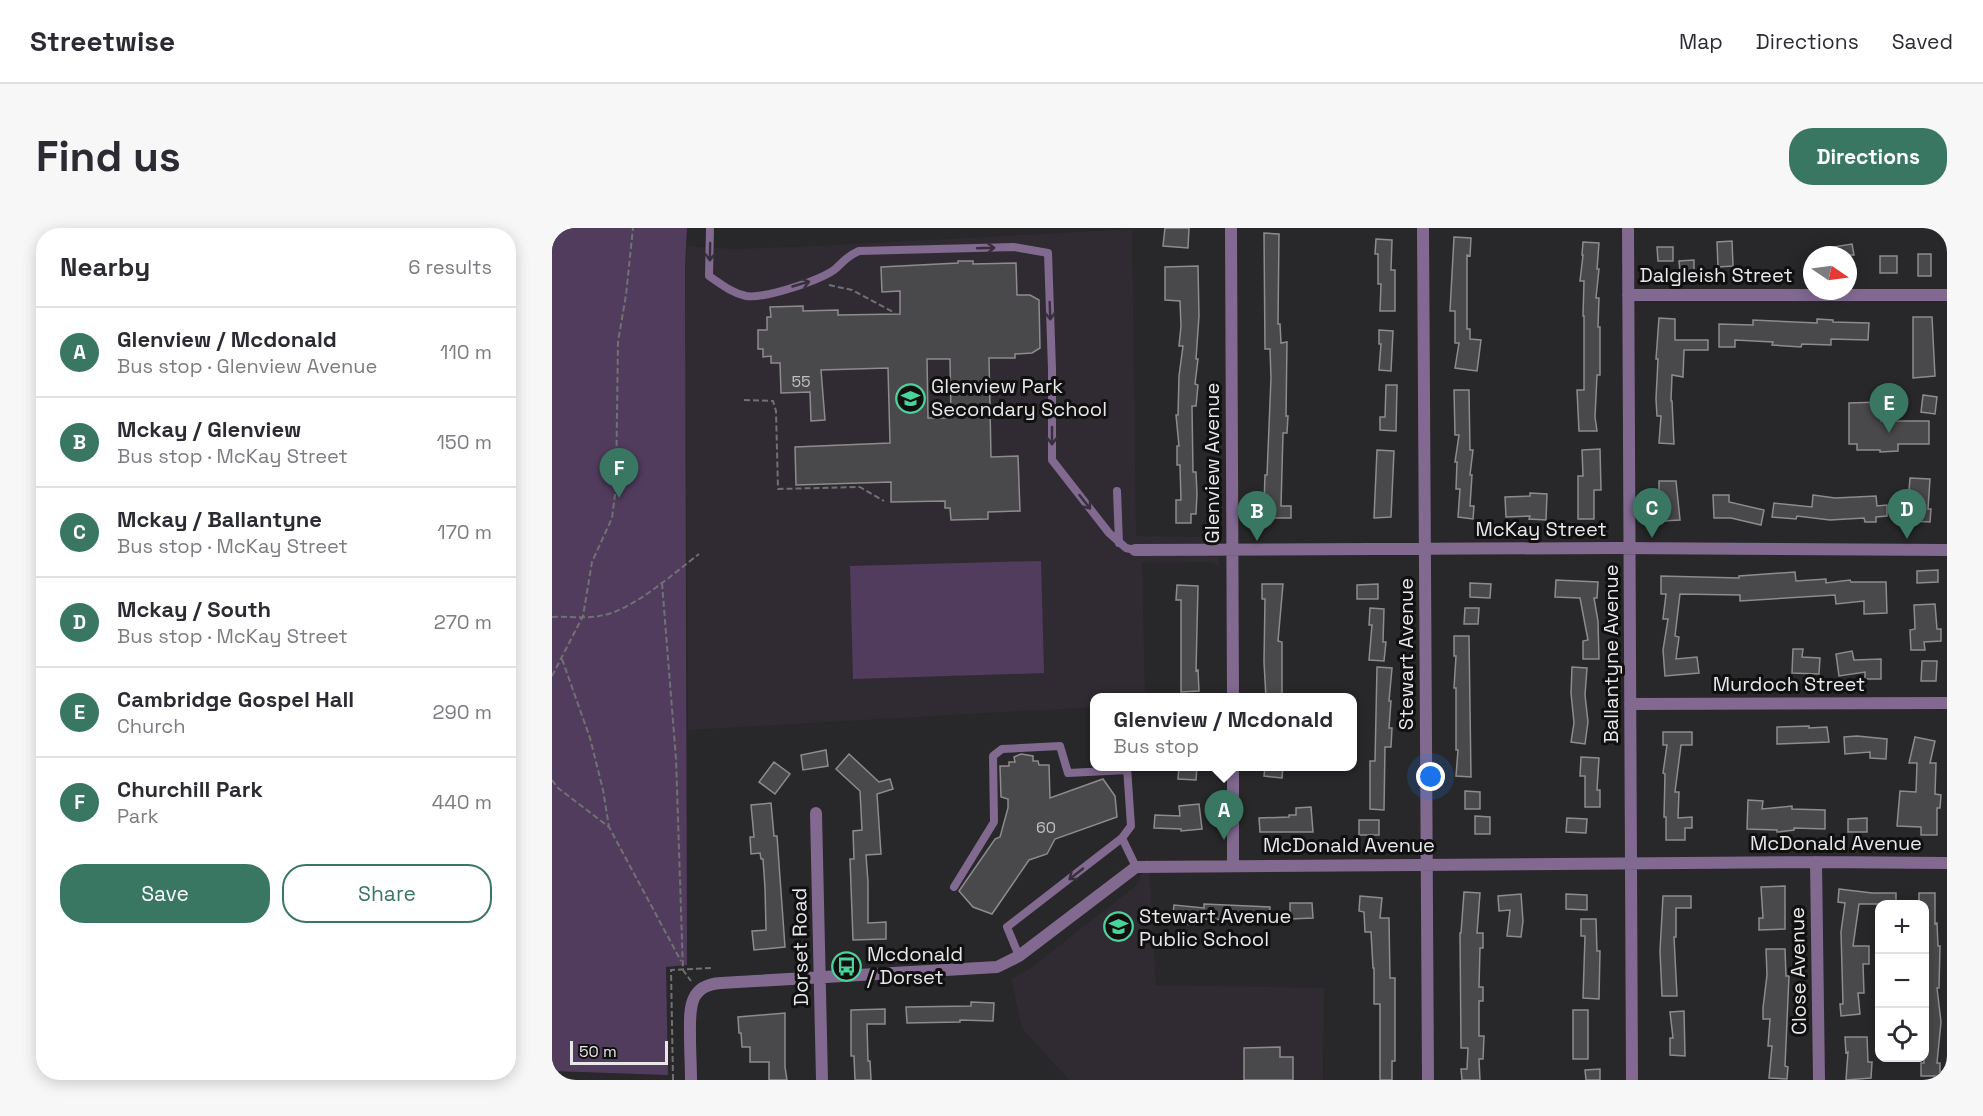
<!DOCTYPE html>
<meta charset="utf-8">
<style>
:root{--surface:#fff;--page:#f7f7f7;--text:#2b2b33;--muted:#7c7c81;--line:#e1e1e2;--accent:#397762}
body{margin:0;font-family:"Space Grotesk",sans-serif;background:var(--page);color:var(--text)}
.controls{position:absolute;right:18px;bottom:18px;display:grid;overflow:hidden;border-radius:12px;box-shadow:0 3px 15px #0003}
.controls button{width:54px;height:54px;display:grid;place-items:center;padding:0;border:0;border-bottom:2px solid var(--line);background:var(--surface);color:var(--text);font:30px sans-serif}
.compass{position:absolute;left:1251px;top:18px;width:54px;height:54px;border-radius:50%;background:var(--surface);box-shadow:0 3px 15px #0003;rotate:103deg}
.scale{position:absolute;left:18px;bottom:15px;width:98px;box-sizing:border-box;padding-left:6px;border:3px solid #e7e6e8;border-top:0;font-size:16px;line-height:21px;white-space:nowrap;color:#e7e6e8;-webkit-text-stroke:4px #111011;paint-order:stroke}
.you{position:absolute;left:879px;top:549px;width:21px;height:21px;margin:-15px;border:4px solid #fff;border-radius:50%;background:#1a73e8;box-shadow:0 0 0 9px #1a73e833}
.badge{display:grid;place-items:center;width:39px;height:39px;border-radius:50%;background:var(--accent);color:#fff;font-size:20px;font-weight:700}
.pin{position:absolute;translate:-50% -50px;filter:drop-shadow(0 2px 3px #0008)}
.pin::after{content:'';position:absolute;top:32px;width:21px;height:18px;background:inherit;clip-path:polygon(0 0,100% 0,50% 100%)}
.popup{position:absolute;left:538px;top:465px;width:267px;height:78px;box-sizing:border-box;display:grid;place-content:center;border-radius:12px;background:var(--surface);filter:drop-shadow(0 2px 4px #0005);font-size:20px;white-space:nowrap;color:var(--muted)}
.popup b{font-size:22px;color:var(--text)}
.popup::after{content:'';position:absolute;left:50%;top:100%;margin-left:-12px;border:12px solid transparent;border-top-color:var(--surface)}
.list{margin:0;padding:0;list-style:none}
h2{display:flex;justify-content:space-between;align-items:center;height:78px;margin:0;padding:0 24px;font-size:26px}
h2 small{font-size:20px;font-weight:400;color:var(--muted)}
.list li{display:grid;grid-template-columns:39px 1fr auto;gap:18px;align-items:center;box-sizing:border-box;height:90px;padding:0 24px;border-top:2px solid var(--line)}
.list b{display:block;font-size:22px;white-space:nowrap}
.list p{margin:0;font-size:20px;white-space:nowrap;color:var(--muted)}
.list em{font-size:20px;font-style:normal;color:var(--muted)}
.actions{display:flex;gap:12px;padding:18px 24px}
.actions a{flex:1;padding:14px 0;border:2px solid var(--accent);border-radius:24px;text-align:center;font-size:21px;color:var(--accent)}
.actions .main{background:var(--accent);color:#fff}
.icon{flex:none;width:33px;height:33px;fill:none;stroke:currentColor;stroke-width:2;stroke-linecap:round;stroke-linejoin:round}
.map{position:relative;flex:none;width:1395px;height:852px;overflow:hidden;border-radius:24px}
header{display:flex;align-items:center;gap:36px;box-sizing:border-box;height:84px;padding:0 30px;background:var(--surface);border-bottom:2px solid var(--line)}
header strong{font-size:28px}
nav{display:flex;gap:33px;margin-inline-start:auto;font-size:21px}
.intro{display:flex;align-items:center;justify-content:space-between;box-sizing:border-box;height:144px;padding:0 36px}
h1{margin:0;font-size:42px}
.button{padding:15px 27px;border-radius:24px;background:var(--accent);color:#fff;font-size:21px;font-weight:700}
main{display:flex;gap:36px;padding:0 36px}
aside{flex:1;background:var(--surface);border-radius:24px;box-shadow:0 3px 15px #0003}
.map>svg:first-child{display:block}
</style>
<header>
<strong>Streetwise</strong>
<nav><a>Map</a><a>Directions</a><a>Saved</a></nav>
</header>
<div class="intro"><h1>Find us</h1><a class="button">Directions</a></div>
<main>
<aside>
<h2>Nearby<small>6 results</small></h2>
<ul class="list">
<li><span class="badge">A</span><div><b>Glenview / Mcdonald</b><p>Bus stop · Glenview Avenue</p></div><em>110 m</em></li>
<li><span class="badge">B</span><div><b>Mckay / Glenview</b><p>Bus stop · McKay Street</p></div><em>150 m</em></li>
<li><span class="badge">C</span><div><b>Mckay / Ballantyne</b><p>Bus stop · McKay Street</p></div><em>170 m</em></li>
<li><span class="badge">D</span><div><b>Mckay / South</b><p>Bus stop · McKay Street</p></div><em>270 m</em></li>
<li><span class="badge">E</span><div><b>Cambridge Gospel Hall</b><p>Church</p></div><em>290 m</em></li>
<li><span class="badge">F</span><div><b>Churchill Park</b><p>Park</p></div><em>440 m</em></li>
</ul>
<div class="actions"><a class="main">Save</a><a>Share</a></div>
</aside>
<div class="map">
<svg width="1395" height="852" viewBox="0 0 1395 852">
<rect width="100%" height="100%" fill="#282729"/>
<!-- built -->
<path fill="#302b33" d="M580,1L584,308L663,309L667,303V339L661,334L590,335L593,469L543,470V479L136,502L133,38L135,18L183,21L264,18Z
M596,626L604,757L772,760L771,852H517L470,800L459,751L476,742L586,656Z"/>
<!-- green -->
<path fill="#523c5e" d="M0,0H135L133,38L135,737L114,739L116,847L0,843Z
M489,333L492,445L301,451L298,338Z"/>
<!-- building -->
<path fill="#49484a" stroke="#8d8b8e" stroke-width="1.5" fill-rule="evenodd" d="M613,0H637L636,20L611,18Z
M712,5L727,6L726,96H728L729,115L735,114L734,188H736L735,205H731L729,278H739V290H710V278H712L713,247H715L719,150L718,121H713Z
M902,9L919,10L918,28L915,27V101H918V111L929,112L925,143L903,140L907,115H903V83H898Z
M824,11L840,12L839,42H843V83H828L829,56H826V26H823Z
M1180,13L1181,38L1166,39L1165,14Z
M1031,14L1047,15L1045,41H1047L1044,70H1047L1046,99H1048V147H1045L1043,189L1045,203H1027L1025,162H1032V88H1031L1032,53H1028L1031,27H1030Z
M1300,16L1302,27H1269L1268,21Z
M1105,19H1121V33H1106Z
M1366,26H1379V48H1366Z
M1328,28H1345V45H1328Z
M1142,32V43L1128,44L1127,33Z
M406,33H421V36L464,35L465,67H478L487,72L488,120L480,125L463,126V130H437L439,229L466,228L468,283L436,284V291L399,292L398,280H393V273L339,274V254L244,257L243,219L338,215L336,140L269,142L273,192L259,193L258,164L229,165L228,135H219V128L211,129V121H206V102H215V89H219L218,79L251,78V83L286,82V87L348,86V63L330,64L329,39L406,35ZM375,131H398L399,190H376Z
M646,38L647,88L644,131H646L643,156L646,157L644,178H640L641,244H644L645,266L644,286H639V295H624V272H629L628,237H625V218H627L624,187H626L627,148L631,118H627L629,98L628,73L613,72V39Z
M1361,89H1380L1383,148L1361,150Z
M1107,90L1123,91V112H1156V122H1132L1131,149L1120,147L1119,173H1120L1122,216L1107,215L1109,188H1105L1104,171L1106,131H1104Z
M1265,91L1281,92V94L1317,95L1316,112L1279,111V117L1250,116L1249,119L1220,117L1221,114L1183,112V119H1167V96L1201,97V92L1265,95Z
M827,102L841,103L839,143L827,142L829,116H827Z
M834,157H845L844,203L828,202V189H833Z
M902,162H917L918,222H921L918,247H920L918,278H922L921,291L906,289L908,261H904L905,234H903L907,207H903Z
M1371,167L1385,169L1383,186L1369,184Z
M1329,174V193H1377V216H1346V223L1328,224V222H1305V216H1297V175Z
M1048,221L1049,262H1042V291H1026V248H1031L1030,222Z
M825,222L842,223L839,289L822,290Z
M1358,250L1378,251L1376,281H1379L1378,294L1358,293L1360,263H1357Z
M1107,253H1124L1128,292L1112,293L1110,266H1107Z
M978,265L995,266L994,292L977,291L978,288L954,289L953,269L978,268Z
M1161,267H1177V274L1212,282L1209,297L1179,290H1162Z
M1261,267L1283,270L1324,268L1325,278L1335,277V288L1324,289V294H1313L1312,290L1278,292L1245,288L1244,291L1220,289L1222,275L1260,279Z
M1386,342V354L1365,355V343Z
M1243,344L1244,353L1274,351V355L1298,352L1299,354H1334L1335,385L1312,386V373L1284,376L1283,367L1188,373V367L1128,366L1123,408L1127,409L1124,431L1145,429L1147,445L1113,448L1111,422L1116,391H1111L1114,366H1109V348L1187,350V348Z
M1004,352L1046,354L1045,370H1042L1046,393L1047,431H1031V413L1036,412L1028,370L1003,369Z
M918,355L939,356L938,370L918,369Z
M710,356H731L726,413L730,414V470H714L712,434L713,371H710Z
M826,356V371H805V357Z
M625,357L646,358L644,443L646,442L647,463L629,464V372H624Z
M1383,376L1385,401H1389V413L1372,414L1373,422H1359L1358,402L1363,401L1362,377Z
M818,380L832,381L831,414H834L832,433L817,432L820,397H817Z
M913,380H927L926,396H912Z
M902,408H917L919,549L904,548L906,522H904V460H902L904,428H902Z
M1241,421H1251L1250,429L1268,430L1267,446L1240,445Z
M1300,423L1302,432L1329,431V451H1313V444L1287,448L1284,426Z
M1370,433H1385L1384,453H1369Z
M825,439L840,440L837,473H839L837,500H840L839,519H833L832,582L818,581V533H823Z
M1020,439L1035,440L1033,467L1036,494L1033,516L1019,514L1022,495L1019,465Z
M1257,498V500L1275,499L1277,514L1225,516V499Z
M1111,504H1140V517H1129L1123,564H1127L1126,590L1140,589V600H1133V612H1114V589H1112L1113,546L1111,545L1115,517H1111Z
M1305,508L1335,511L1334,531L1318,530V524L1293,526L1292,509Z
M1363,509L1383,513L1378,535H1384L1383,566L1389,567L1388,580H1385V607H1369V599L1345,598L1348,563L1364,564L1365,535H1357Z
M274,522L276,538L251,542L249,527Z
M297,526L327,554L338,551L341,561L325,566L329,626L314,627L316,654V695L334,694V711L301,712L298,631H302L301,603L310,602L308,563L284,541Z
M469,526L481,528V533H486L487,537H497L498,570L551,551L563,568L565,589L503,611L495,626L477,632L440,686L421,679L407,663L443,611L448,609L456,580V571L449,569L448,538H457V534H463L462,529Z
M1029,529L1047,530L1045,562H1048V579H1033V548H1028Z
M222,534L238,546L223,566L207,554Z
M627,538H645L644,552L626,551Z
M713,538H731L730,550L712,548Z
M913,563L928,564V581H913Z
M1196,572L1211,573L1210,581L1240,578V581L1273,582V601L1242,600V602L1225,604V602L1195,601Z
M219,575L222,608H225L233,719L202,722L200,703L214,702L213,660L211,631H209L208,625L199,626L198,609H202L199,577Z
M647,576L650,601L629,603V601L602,600L603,587L628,588L627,578Z
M759,579L761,604H708L707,590L737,589V587H744V580Z
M923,588L938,589V606H923Z
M1015,590L1035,591L1034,605L1014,604Z
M1315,590V604H1296V591Z
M807,592H827V607H807Z
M1233,658V701L1207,702V690H1211L1209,659Z
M1287,661L1320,665H1344V676H1307L1301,718H1317V736H1311L1312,765H1306L1308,786L1289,788L1288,776H1291L1289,704L1293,675L1286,674Z
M912,664L928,665L925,705H931V720H928L927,759H931V773H927V808H932L931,831H927L928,852H910L909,841H915L916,820H909L908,705H909Z
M1367,665H1383V696L1385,695L1386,718H1388L1387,760H1385L1389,794L1385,835H1388V848H1369V835H1372V676H1367Z
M969,666L971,693L969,709L955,708L958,682L947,683L946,668Z
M1014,666L1035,667V682L1014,681Z
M808,668L830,670L828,690H837L838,750H843V833H840V852H828V776H822V740H821L819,704H813L812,684L807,683Z
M1111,668H1139V680H1124V709H1122L1125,768H1110L1108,723Z
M738,675H760L761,690L738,691Z
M652,676L718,679L717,694L697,692L642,691V697L620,695L622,677L652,680Z
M1029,691H1044L1045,723H1048L1047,771L1031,770L1033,708H1029Z
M1214,721H1233L1234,748H1237L1233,838L1236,839L1235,851L1217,850L1220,818H1216L1218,791H1211V780L1215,747Z
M419,774L442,775L441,793L408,792V794L355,795L354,779L419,778Z
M333,781V796H315L316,833H318L319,852H303L302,828H299V782Z
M1021,782H1036V831H1021Z
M1132,783L1133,828L1118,827V810H1121L1118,784Z
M233,785V839L235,852H217V834H198V819H190L189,805H187L186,789Z
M1293,809H1315L1316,834H1320L1319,850L1294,852L1296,824L1294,825Z
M728,819V829H741V852H692V820Z
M1048,841V852H1034L1033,842Z"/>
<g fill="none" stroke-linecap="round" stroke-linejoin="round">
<!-- path -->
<path stroke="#717072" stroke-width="2" stroke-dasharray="6 3" stroke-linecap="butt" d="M277,57L300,62L343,85
M192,172L221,173L224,183L226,261L308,259L332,273
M110,355L124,531L131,742L139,753
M0,389C15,388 32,391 47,388C79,384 122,345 147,326
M10,431L38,510L51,562L57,599
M0,448L31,388L40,334L60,290L64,259L66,114L74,67L81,0
M0,552L6,560L57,599L129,733
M121,852L119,742L159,740"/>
<!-- service -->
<path stroke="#816990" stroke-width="8" d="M158,0L157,48C169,56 180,65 194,68C212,71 266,53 282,42C293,33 293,29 307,23L462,19L496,25L500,141V232L557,305L574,320L583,322
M565,263L567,315
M570,610L584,639
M402,659L442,594L441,528L450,521L508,518L516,545L575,542
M467,728L455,699L570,610L579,598L575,539"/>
<!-- minor -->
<path stroke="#816990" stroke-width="12" d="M679,0L681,470
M871,0L876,852
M1076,0L1080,852
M1076,67H1395
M583,322L1063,320L1395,322
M1078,476L1395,475
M681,538V637
M264,585L270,852
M1264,634L1267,852
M139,852C139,838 138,823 138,809C138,783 135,757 169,755L445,739L467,728L584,639L1264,634L1395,635"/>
</g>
<!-- one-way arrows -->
<defs><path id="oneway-shaft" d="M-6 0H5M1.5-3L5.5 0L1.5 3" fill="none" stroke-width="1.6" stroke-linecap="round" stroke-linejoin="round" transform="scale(1.5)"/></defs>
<g stroke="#382f3d">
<use href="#oneway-shaft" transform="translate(434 20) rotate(-2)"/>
<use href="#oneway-shaft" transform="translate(158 24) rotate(91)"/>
<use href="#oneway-shaft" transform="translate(249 56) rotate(-16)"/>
<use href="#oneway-shaft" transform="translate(498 83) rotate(88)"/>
<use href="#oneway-shaft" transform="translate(500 208) rotate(90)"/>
<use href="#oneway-shaft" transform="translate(533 274) rotate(52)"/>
<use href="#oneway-shaft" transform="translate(524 646) rotate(142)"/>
</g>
<!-- icons -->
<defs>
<symbol id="school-ring" viewBox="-11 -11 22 22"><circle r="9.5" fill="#111011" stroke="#4ad49c" stroke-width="1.5"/><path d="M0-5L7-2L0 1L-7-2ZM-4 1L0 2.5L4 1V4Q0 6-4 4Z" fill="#4ad49c"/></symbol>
<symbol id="bus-ring" viewBox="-11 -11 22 22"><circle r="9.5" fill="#111011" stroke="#4ad49c" stroke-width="1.5"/><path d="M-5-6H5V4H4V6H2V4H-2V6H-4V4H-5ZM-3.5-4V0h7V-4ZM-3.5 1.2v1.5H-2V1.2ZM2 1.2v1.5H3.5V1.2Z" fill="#4ad49c"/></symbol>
</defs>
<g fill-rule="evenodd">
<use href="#school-ring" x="342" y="154" width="33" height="33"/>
<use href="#school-ring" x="550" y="682" width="33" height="33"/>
<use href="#bus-ring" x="278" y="722" width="33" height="33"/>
</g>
<g text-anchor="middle" stroke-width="6" stroke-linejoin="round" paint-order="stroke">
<!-- number labels -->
<g font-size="16" fill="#c0bec0">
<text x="249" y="159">55</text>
<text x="494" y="605">60</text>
</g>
<!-- street labels -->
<g font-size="20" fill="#e7e6e8" stroke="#111011">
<text x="1164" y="54">Dalgleish Street</text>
<text transform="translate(660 235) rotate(-90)" y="7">Glenview Avenue</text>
<text x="989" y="308">McKay Street</text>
<text transform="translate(854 426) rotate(-90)" y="7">Stewart Avenue</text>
<text transform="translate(1059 426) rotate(-90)" y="7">Ballantyne Avenue</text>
<text x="1237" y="463">Murdoch Street</text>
<text x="1284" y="622">McDonald Avenue</text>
<text x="797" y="624">McDonald Avenue</text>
<text transform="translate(248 719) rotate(-91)" y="7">Dorset Road</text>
<text transform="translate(1246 743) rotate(-91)" y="7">Close Avenue</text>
</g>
<!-- poi labels -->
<g font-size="20" fill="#e7e6e8" stroke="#111011" text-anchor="start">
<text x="379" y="165">Glenview Park<tspan x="379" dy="23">Secondary School</tspan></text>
<text x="587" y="695">Stewart Avenue<tspan x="587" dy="23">Public School</tspan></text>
<text x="315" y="733">Mcdonald<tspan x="315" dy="23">/ Dorset</tspan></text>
</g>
</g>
</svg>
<div class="controls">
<button>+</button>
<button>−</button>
<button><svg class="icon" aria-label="locate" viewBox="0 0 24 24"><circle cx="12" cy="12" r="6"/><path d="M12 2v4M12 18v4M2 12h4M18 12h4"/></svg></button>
</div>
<svg class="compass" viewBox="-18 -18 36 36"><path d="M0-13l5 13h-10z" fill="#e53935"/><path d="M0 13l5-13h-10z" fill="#7c7c81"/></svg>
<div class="scale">50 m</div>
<div class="you"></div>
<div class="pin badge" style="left:672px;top:612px">A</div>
<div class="popup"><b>Glenview / Mcdonald</b>Bus stop</div>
<div class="pin badge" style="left:705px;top:313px">B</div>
<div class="pin badge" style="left:1100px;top:310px">C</div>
<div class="pin badge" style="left:1355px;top:311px">D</div>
<div class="pin badge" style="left:1337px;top:205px">E</div>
<div class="pin badge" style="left:67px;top:270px">F</div>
</div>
</main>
